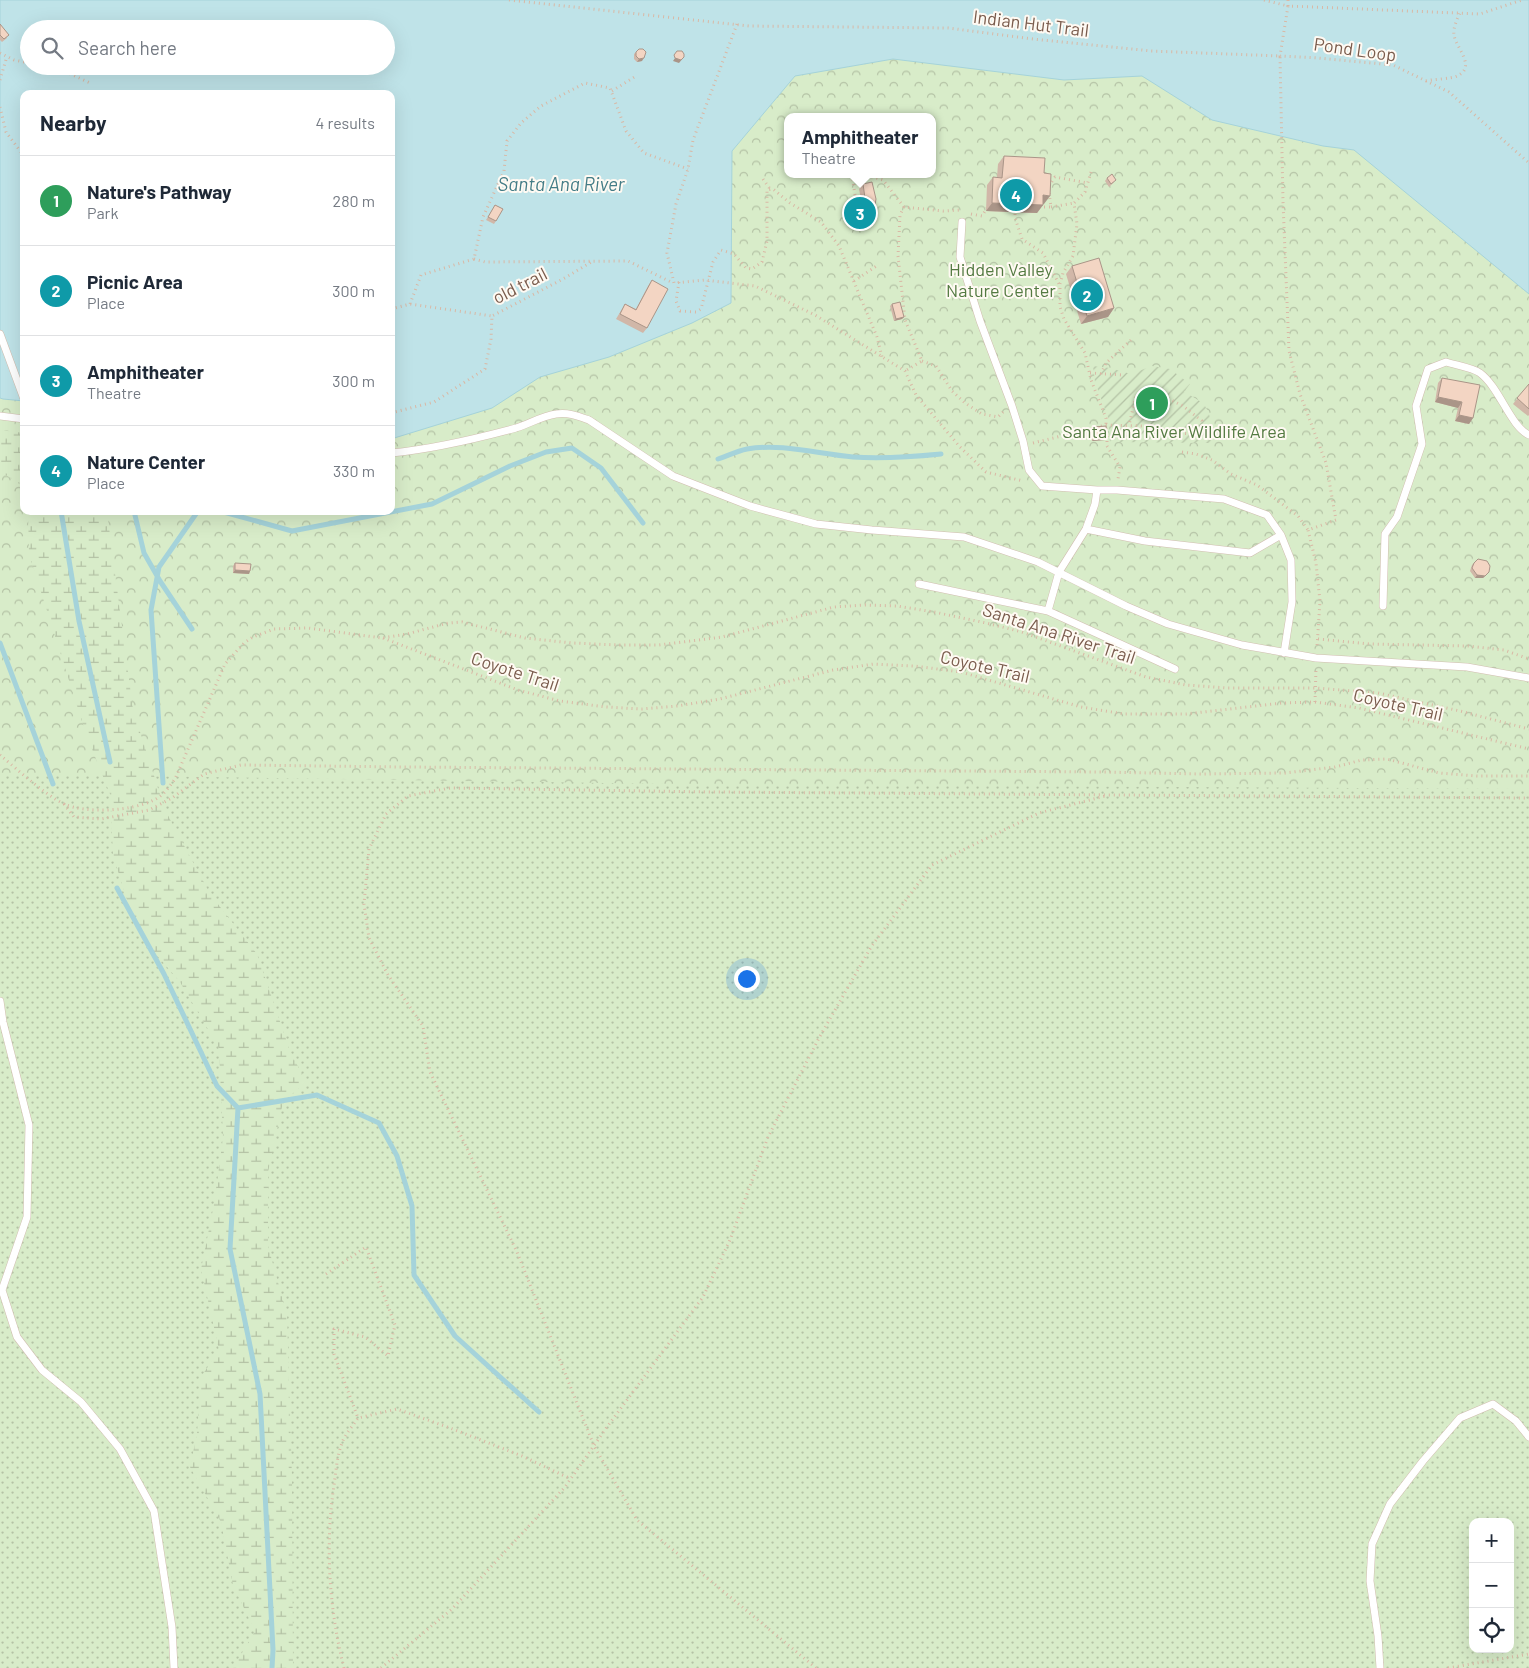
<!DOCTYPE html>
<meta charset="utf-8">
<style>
:root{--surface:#fff;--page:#f6f6f7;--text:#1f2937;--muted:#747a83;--line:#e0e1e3;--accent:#0f766e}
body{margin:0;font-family:Barlow,sans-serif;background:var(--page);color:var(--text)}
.controls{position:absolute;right:15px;bottom:15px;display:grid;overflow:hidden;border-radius:10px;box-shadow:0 5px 20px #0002}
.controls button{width:45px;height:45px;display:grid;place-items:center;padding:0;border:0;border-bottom:1px solid var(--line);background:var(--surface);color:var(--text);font:25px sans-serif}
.you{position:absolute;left:746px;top:978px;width:18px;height:18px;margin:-12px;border:4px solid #fff;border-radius:50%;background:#1a73e8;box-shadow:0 0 0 8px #1a73e833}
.badge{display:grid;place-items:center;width:32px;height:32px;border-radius:50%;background:var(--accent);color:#fff;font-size:16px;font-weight:700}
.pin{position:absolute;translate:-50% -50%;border:2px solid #fff;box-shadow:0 1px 5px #0006}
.popup{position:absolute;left:784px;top:113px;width:152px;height:65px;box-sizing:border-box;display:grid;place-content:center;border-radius:10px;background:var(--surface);filter:drop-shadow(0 1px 4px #0005);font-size:16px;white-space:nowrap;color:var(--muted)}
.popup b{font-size:19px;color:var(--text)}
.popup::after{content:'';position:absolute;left:50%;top:100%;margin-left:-10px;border:10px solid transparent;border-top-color:var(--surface)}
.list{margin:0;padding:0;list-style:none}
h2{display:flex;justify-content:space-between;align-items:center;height:65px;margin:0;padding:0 20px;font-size:21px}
h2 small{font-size:16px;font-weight:400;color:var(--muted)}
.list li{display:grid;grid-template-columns:32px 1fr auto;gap:15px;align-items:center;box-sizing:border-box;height:90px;padding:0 20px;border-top:1px solid var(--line)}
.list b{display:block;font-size:19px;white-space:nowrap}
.list p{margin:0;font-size:16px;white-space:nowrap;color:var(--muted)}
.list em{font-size:16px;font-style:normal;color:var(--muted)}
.icon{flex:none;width:28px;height:28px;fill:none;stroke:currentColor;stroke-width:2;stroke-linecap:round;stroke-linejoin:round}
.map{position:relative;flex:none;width:1529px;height:1668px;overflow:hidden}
.search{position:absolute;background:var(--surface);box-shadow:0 5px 20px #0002;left:20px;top:20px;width:375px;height:55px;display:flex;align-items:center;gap:12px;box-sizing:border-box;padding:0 18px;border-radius:28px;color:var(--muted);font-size:19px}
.panel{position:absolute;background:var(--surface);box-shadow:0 5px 20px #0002;left:20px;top:90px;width:375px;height:425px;border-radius:10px}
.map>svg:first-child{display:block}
</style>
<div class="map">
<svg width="1529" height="1668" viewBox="0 0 1529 1668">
<defs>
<pattern id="grass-dots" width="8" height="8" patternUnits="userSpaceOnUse" patternTransform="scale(1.25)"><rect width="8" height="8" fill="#d8ecc9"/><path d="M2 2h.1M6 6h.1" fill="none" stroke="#b4c2a5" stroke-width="1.8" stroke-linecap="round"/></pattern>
<pattern id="forest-crowns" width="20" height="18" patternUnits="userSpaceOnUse" patternTransform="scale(1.25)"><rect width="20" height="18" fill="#d8ecc9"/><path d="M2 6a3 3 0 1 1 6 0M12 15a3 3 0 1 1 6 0" fill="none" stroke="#b4c2a5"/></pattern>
<pattern id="wetland-marsh" width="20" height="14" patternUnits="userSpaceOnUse" patternTransform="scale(1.25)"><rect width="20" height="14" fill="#d8ecc9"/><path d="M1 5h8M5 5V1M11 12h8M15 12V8" fill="none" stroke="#b4c2a5"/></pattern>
<pattern id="garden-furrows" width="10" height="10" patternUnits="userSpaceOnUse" patternTransform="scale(1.25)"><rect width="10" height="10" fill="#d8ecc9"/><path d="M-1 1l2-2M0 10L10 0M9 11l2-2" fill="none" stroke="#b4c2a5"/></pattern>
</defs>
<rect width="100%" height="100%" fill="#fdf6ec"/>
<!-- grass -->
<path fill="url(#grass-dots)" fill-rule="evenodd" d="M0,768L1529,785V1668H0ZM1473,1522H1510V1649H1473Z"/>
<!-- forest -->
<path fill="url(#forest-crowns)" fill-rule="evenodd" d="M0,0H1529V789L668,784L0,774ZM29,29H386V66H29ZM24,94H391V511H24ZM788,117H932V174H788Z"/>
<!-- wetland -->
<path fill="url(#wetland-marsh)" d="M0,430L24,433V487L0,471Z
M28,511H111L108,520L133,710L165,810L210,894L257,954L290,1051L306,1082L283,1102L268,1172V1246L287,1315L292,1479L293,1668H233L255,1631L233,1585L221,1522L190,1467L197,1434L201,1377L219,1350L201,1269L215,1199L223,1137L219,1048L180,982L137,932L113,855L110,794L86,734L29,554Z"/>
<!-- garden -->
<path fill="url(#garden-furrows)" d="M1093,366L1110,368L1131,374L1152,366L1170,369L1190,384L1184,392C1191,396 1200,400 1205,406C1211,416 1215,432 1211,443L1110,442L1108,417L1095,382Z"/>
<!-- water -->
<path fill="#bfe3e8" stroke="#a5d3da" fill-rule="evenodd" d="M0,0H1529V294L1354,150L1323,146L1212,120L1142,76L1064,80L893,59L795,76L732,151L731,303L692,323L609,357L540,377L492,408L391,439V94H24V401L3,399L0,398ZM29,29H386V66H29Z"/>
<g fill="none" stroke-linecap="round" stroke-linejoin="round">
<!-- stream -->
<path stroke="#a5d3da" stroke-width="5" d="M718,459C727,456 737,451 747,449C782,443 818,454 853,457C883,459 911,457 941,454
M61,511L79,621L110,762
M134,511L144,553L160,581L192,629
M220,511L292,531L432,504L510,466L546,452L572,448L601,468L643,523
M0,643L53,784
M163,783L151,610L159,567L198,511
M117,888L164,974L217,1086L238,1108L230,1249L260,1394L273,1650L272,1668
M238,1108L317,1095L379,1123L397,1156L412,1206L414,1275L455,1336L539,1412"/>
<defs>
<path id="lane" d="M0,334L24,399
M0,416L24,419
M391,453C434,449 475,439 516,428C529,424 542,416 556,414C568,412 578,416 589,420L673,476L750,506L816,524L872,530L964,537L1038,562L1126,606L1168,624L1242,645L1316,658L1467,667L1529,678
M1097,490H1117L1224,499L1267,515L1281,535L1291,560L1292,602L1284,653
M1086,529L1145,541L1250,553L1281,535
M919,584L1048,611L1059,572L1086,529L1095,504L1097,490L1042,486L1029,470L1023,441L1012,406L980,321L960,257L962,222
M1383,606L1385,534L1397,517L1422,444L1416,406L1428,369L1446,362C1455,365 1473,368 1480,373C1500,388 1510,426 1529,435
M1048,611L1175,669
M0,1001L3,1022L29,1125L27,1217L2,1290L17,1337L42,1370L81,1402L120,1449L154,1511L172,1627L174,1668
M1380,1668L1378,1636L1370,1581L1372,1544L1390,1504L1423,1461L1460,1418L1493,1404L1516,1421L1529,1437"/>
</defs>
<!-- lane casing -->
<use href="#lane" stroke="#d1beb0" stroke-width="8"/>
<!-- path -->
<path stroke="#d9b8a5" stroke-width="3" stroke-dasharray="1 4" stroke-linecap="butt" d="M509,0L749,26L948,28L1033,39L1151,51L1280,56L1283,202L1289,351L1300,394L1326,463L1336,520L1308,530L1316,563L1320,601L1317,647
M1264,0L1288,6L1280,56L1318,58L1393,65L1449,92L1529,163
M1288,0V6L1480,14L1522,0
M737,24L693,140L688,169L676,204L667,253L674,283L705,280L755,286L815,315L905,371L916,395L960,447L986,472L1023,481
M0,53L14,60L29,63
M46,66L60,69L90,83
M0,80L7,56
M1426,81C1433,79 1451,79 1457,76C1477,67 1456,48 1454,35C1453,28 1457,19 1460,13
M612,91L636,76
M0,107L6,132L24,156
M1091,172L1085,192L1074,203L1077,224L1073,256L1063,273L1060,284V307L1064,319L1085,353L1091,380L1106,418V430
M763,179L770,189
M1049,186L1055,177L1088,183
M855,195L852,175L869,176L883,180L904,207L943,211L960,210
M904,207L900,215L898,256L905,320L922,361L905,371
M1039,207H1051L1049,192
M1051,207L1074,203
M1015,209V218L1022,239L1043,253L1059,284
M971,214L982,216L987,208
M474,259L485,262L628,261L673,283
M854,281L878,265
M679,282L676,301L680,311L696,312L701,309L713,262L721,250L734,254L746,268L752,269L762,262L767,241V190L773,189L790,203L821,222L839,246L877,337L882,357
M410,304L421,275L474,259L483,217L504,171L507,141L521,123L541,106L585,83L610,88L626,131L644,153L688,169
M391,309L410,304L492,316
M922,361L936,366L952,391L965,403L982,414L998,417L1003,412
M1090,373L1122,375
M1101,374L1106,363L1131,340
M391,413L434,402L485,369L491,339L492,316L563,279L593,261
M1107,436V446L1120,467L1118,479
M1033,443L1106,425L1142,426L1169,432L1201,435L1202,421L1183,406L1159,394L1136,396L1129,425
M1182,452L1196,454L1212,460L1231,474L1257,485L1298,516L1308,530
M383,638L518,690L560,701L606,707L642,709L677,706L720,699L833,670L874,664L914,666L961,672L1081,707L1124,714H1186L1282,703L1315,702L1359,708L1529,749
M1318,639L1370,644L1468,646L1504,650L1529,659
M1315,702L1316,668
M0,755C18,770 44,794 64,804C87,814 132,811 154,800C163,796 169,787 175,779L225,664L244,643L253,637L274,629L308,628L382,638L407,634L448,623L462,622L525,638L572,643L619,645H659L722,637L834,607L865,605L897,606L934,612L986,623L1022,632L1146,677L1186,685L1227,688H1316L1378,693L1460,711L1529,729
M64,804L74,817L101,819L149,810L172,798L204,774L241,765L404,767L1101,772L1201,774L1285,773L1335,767L1362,760L1387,759L1439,773L1477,776H1529
M326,1274L366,1247L395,1325L388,1356L365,1337L334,1329V1354L358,1418
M344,1668C329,1609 325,1545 334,1485C336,1471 337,1456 342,1443C345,1434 353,1426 358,1418L397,1409L450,1428L522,1456L571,1479
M381,1668L452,1609L565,1487L607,1427L703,1297L730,1240L768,1137L819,1038L871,947L932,865L1039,813L1105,796
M816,1668L637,1520L594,1446L517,1252L430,1072L423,1026L388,975L369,938L364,904L369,849L386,814L408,796L450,788L713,792L1529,798
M1448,1668L1529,1654"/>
<!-- lane -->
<use href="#lane" stroke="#fff" stroke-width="7"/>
</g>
<!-- wall -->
<path fill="#d1b7a8" d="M0,24L7,38L2,42L0,40Z
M636,52L642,61L637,62L634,59V54Z
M1004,156L1044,173V204H1043V205L1037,213L986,211L987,185L993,177H997L998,164Z
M1107,178L1114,182L1109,187L1105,181Z
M863,184L874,211L860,230L854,221L861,211L862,204L859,189Z
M495,205L503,209L494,224L486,220Z
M1072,266L1114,308L1108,317L1081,324L1066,274Z
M652,280L647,328L643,333L616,319L625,304L636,309L648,286Z
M892,304L904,317L902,319L894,321L890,306Z
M1442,378L1473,418L1469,424L1455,421L1458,408L1435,402L1438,383Z
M1529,384V415L1528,416L1513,404Z
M1141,396L1146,405L1142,406L1139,399Z
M1093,427L1107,438L1105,440L1092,441L1091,430Z
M235,563L250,571L249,574L233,573V566Z
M1474,563L1489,572L1483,578H1475L1470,571L1472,565Z"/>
<!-- shaded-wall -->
<path fill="#aa9588" d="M684,57L679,63L673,61L675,58Z
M644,58L642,61L637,62L639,59Z
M1043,195L1050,196L1044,204H1038Z
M992,203L1043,205L1037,213L986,211Z
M1114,308L1108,317L1081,324L1087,316Z
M904,317L902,319L894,321L896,319Z
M1438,397L1462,402L1458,408L1435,402Z
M1148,402L1146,405L1142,406L1144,403Z
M1459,415L1473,418L1469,424L1455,421Z
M1107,438L1105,440L1092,441L1094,439Z
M235,570L250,571L249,574L233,573Z
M1489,572L1483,578H1475L1477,575Z"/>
<!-- building -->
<path fill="#f3d5c3" stroke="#aa9588" d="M0,24L9,35L4,39L0,35Z
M639,49H643L646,52L644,58L639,59L636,56V52Z
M677,51H682L684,54V57L681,60L675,58L674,55Z
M1004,156L1045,158L1044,173L1051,174L1050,196L1043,195V205L992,203L993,177L1002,178Z
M1112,174L1116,180L1111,184L1107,178Z
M872,182L876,199L874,211L864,224L857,215L865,206V198L863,184Z
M495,205L503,209L496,221L488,217Z
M1099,258L1114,308L1087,316L1072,266Z
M652,280L668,289L647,328L620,314L625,304L636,310Z
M900,302L904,317L896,319L892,304Z
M1442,378L1480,385L1473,418L1459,415L1462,402L1438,397Z
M1529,384V409L1517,398Z
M1146,395L1148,402L1144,403L1141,396Z
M1106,426L1107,438L1094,439L1093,427Z
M1478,559L1487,561L1490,566L1489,572L1485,576L1477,575L1472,568L1474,563Z
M235,563L251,564L250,571L235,570Z"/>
<g text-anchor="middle" stroke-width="4" stroke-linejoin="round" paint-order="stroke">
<!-- street labels -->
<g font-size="18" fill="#7a5c4d" stroke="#fffaf3">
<text transform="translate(1031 24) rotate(7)" y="6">Indian Hut Trail</text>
<text transform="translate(1355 50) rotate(8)" y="6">Pond Loop</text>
<text transform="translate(520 286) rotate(-27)" y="6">old trail</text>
<text transform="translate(1059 634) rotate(18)" y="6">Santa Ana River Trail</text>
<text transform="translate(985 667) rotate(13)" y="6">Coyote Trail</text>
<text transform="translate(515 672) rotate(18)" y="6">Coyote Trail</text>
<text transform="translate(1398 705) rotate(13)" y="6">Coyote Trail</text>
</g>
<!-- park labels -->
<g font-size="18" fill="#537a41" stroke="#fffaf3">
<text x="1001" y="276">Hidden Valley<tspan x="1001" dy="21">Nature Center</tspan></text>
<text x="1174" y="438">Santa Ana River Wildlife Area</text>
</g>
<!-- water labels -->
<g font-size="19" font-style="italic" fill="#437c86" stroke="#fffaf3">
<text x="561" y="191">Santa Ana River</text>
</g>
</g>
</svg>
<div class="controls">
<button>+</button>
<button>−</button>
<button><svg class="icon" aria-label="locate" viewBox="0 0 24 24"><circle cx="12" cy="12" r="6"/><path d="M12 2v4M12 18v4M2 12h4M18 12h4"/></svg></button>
</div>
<div class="you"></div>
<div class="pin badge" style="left:1152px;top:403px;background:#2e9e5b">1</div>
<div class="pin badge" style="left:1087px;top:295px;background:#0f9aa8">2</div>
<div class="pin badge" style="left:860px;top:213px;background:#0f9aa8">3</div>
<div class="popup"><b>Amphitheater</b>Theatre</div>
<div class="pin badge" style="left:1016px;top:195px;background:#0f9aa8">4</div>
<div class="search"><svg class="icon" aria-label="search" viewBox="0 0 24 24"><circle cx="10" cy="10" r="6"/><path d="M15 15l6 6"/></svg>Search here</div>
<section class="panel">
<h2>Nearby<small>4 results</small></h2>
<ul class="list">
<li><span class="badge" style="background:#2e9e5b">1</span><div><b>Nature's Pathway</b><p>Park</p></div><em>280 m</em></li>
<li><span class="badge" style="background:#0f9aa8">2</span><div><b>Picnic Area</b><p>Place</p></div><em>300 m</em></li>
<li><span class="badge" style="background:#0f9aa8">3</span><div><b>Amphitheater</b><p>Theatre</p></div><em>300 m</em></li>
<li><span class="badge" style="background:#0f9aa8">4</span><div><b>Nature Center</b><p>Place</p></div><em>330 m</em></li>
</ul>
</section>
</div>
